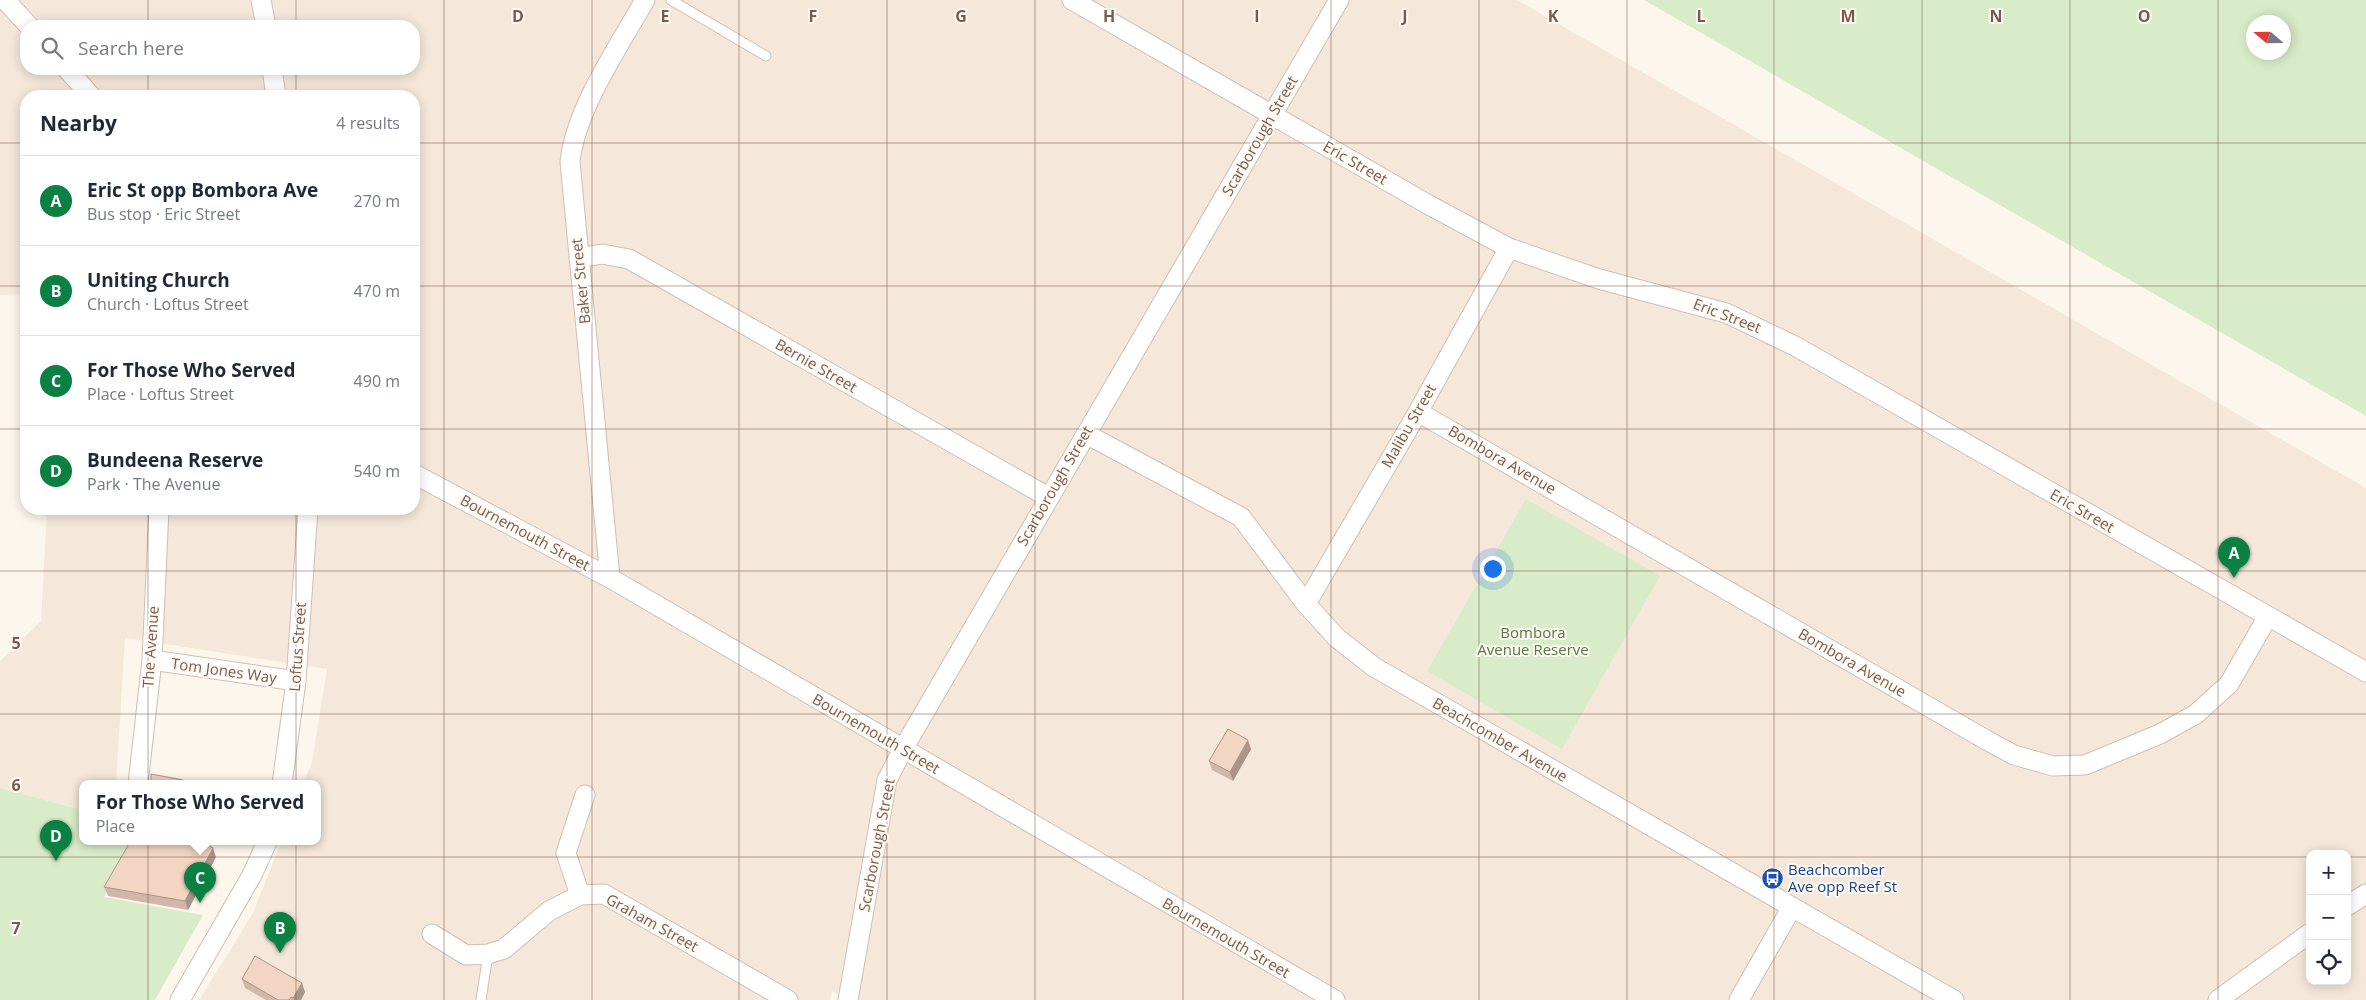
<!DOCTYPE html>
<meta charset="utf-8">
<style>
:root{--surface:#fff;--page:#f2f2f3;--text:#1f2937;--muted:#747a83;--line:#e0e1e3;--accent:#0b8043}
body{margin:0;font-family:"Open Sans",sans-serif;background:var(--page);color:var(--text)}
.controls{position:absolute;right:15px;bottom:15px;display:grid;overflow:hidden;border-radius:10px;box-shadow:0 2px 12px #0003}
.controls button{width:45px;height:45px;display:grid;place-items:center;padding:0;border:0;border-bottom:1px solid var(--line);background:var(--surface);color:var(--text);font:25px sans-serif}
.compass{position:absolute;left:2246px;top:15px;width:45px;height:45px;border-radius:50%;background:var(--surface);box-shadow:0 2px 12px #0003;rotate:290deg}
.you{position:absolute;left:1492px;top:568px;width:18px;height:18px;margin:-12px;border:4px solid #fff;border-radius:50%;background:#1a73e8;box-shadow:0 0 0 8px #1a73e833}
.badge{display:grid;place-items:center;width:32px;height:32px;border-radius:50%;background:var(--accent);color:#fff;font-size:16px;font-weight:700}
.pin{position:absolute;translate:-50% -41px;filter:drop-shadow(0 1px 2px #0008)}
.pin::after{content:'';position:absolute;top:26px;width:18px;height:15px;background:inherit;clip-path:polygon(0 0,100% 0,50% 100%)}
.popup{position:absolute;left:79px;top:780px;width:242px;height:65px;box-sizing:border-box;display:grid;place-content:center;border-radius:10px;background:var(--surface);filter:drop-shadow(0 1px 4px #0005);font-size:16px;white-space:nowrap;color:var(--muted)}
.popup b{font-size:19px;color:var(--text)}
.popup::after{content:'';position:absolute;left:50%;top:100%;margin-left:-10px;border:10px solid transparent;border-top-color:var(--surface)}
.list{margin:0;padding:0;list-style:none}
h2{display:flex;justify-content:space-between;align-items:center;height:65px;margin:0;padding:0 20px;font-size:21px}
h2 small{font-size:16px;font-weight:400;color:var(--muted)}
.list li{display:grid;grid-template-columns:32px 1fr auto;gap:15px;align-items:center;box-sizing:border-box;height:90px;padding:0 20px;border-top:1px solid var(--line)}
.list b{display:block;font-size:19px;white-space:nowrap}
.list p{margin:0;font-size:16px;white-space:nowrap;color:var(--muted)}
.list em{font-size:16px;font-style:normal;color:var(--muted)}
.icon{flex:none;width:28px;height:28px;fill:none;stroke:currentColor;stroke-width:2;stroke-linecap:round;stroke-linejoin:round}
.map{position:relative;flex:none;width:2366px;height:1000px;overflow:hidden}
.search{position:absolute;background:var(--surface);box-shadow:0 2px 12px #0003;left:20px;top:20px;width:400px;height:55px;display:flex;align-items:center;gap:12px;box-sizing:border-box;padding:0 18px;border-radius:20px;color:var(--muted);font-size:19px}
.panel{position:absolute;background:var(--surface);box-shadow:0 2px 12px #0003;left:20px;top:90px;width:400px;height:425px;border-radius:20px}
.map>svg:first-child{display:block}
</style>
<div class="map">
<svg width="2366" height="1000" viewBox="0 0 2366 1000">
<rect width="100%" height="100%" fill="#fdf6ec"/>
<!-- residential -->
<path fill="#f5e8da" fill-rule="evenodd" d="M0,0H1517L2366,488V1000H846L832,991L830,1000H199L253,913L281,842H318V784H303L312,762L327,669L125,638L116,784H82V810L0,788V661L41,621L47,509H414V96H26V294L0,295ZM26,26H414V69H26ZM2310,854H2347V981H2310Z"/>
<!-- green -->
<path fill="#d8ecc9" fill-rule="evenodd" d="M1644,0H2366V416ZM2254,22H2284V52H2254Z
M1526,499L1660,576L1562,749L1427,671Z
M0,788L82,810V842H135L104,897L203,915L155,1000H0Z"/>
<g fill="none" stroke-linecap="round" stroke-linejoin="round">
<defs>
<path id="service" d="M671,0L766,56
M481,1000L488,954"/>
<path id="minor" d="M5,0L29,26
M261,0L266,26
M1072,0L1429,205L1509,248L1599,279L1726,313L1795,346L2366,672
M67,69L91,96
M272,69L276,96
M579,258L602,254L629,259L1048,497
M1418,412L1988,741L2014,755L2053,766L2085,765L2160,734L2196,714L2229,684L2267,618
M1086,434L1241,517L1306,604L1337,638L1374,667L1954,1000
M414,474L610,578L1335,1000
M610,578L570,162C575,110 619,46 645,0
M1306,604L1418,412L1509,248
M152,660L296,681
M138,784L152,660L159,509
M282,784L296,681L308,509
M585,795L566,853L580,895L604,894L788,1000
M2347,906L2366,894
M432,934L466,955L488,954L504,949L549,911L580,895
M180,1000L252,875L267,842
M848,1000L887,780L903,749L1339,0
M1739,1000L1792,907
M2218,1000L2310,933"/>
</defs>
<!-- service casing -->
<use href="#service" stroke="#d1beb0" stroke-width="11"/>
<!-- minor casing -->
<use href="#minor" stroke="#d1beb0" stroke-width="21"/>
<!-- service -->
<use href="#service" stroke="#fff" stroke-width="9"/>
<!-- minor -->
<use href="#minor" stroke="#fff" stroke-width="19"/>
</g>
<!-- wall -->
<path fill="#d1b7a8" d="M1251,749L1233,781L1212,770L1209,761Z
M216,857L188,910L108,896L104,887Z
M242,979L305,992L301,1000H266L245,988Z"/>
<!-- shaded-wall -->
<path fill="#aa9588" d="M1248,740L1251,749L1233,781L1230,772Z
M213,848L216,857L188,910L185,901Z
M302,983L305,992L301,1000H294L293,998Z"/>
<!-- building -->
<path fill="#f3d5c3" stroke="#aa9588" d="M1228,729L1248,740L1230,772L1209,761Z
M151,774L183,780V784H151Z
M130,842H202L213,848L185,901L104,887Z
M255,956L302,983L293,998L291,997L289,1000H278L242,979Z"/>
<!-- grid -->
<path fill="none" stroke="#7a5c4d" stroke-width="1" stroke-opacity="0.55" d="M148,0V26M296,0V26M444,0V1000M592,0V1000M739,0V1000M887,0V1000M1035,0V1000M1183,0V1000M1331,0V1000M1479,0V1000M1627,0V1000M1774,0V1000M1922,0V1000M2070,0V1000M2218,0V1000M148,69V96M296,69V96M0,143H26M414,143H2366M0,286H26M414,286H2366M0,429H26M414,429H2366M148,509V1000M296,509V1000M0,571H2366M0,714H2366M0,857H2310M2347,857H2366"/>
<!-- icons -->
<defs>
<symbol id="bus-disc" viewBox="-11 -11 22 22"><circle r="9.5" fill="#1a4fb4" stroke="#fffaf3"/><path d="M-5-6H5V4H4V6H2V4H-2V6H-4V4H-5ZM-3.5-4V0h7V-4ZM-3.5 1.2v1.5H-2V1.2ZM2 1.2v1.5H3.5V1.2Z" fill="#fff"/></symbol>
</defs>
<g fill-rule="evenodd">
<use href="#bus-disc" x="1760" y="866" width="25" height="25"/>
</g>
<g text-anchor="middle" stroke-width="4" stroke-linejoin="round" paint-order="stroke">
<!-- street labels -->
<g font-size="15" fill="#7a5c4d" stroke="#fffaf3">
<text transform="translate(1260 136) rotate(-60)" y="5">Scarborough Street</text>
<text transform="translate(1355 163) rotate(30)" y="5">Eric Street</text>
<text transform="translate(581 281) rotate(-96)" y="5">Baker Street</text>
<text transform="translate(1727 316) rotate(21)" y="5">Eric Street</text>
<text transform="translate(816 366) rotate(30)" y="5">Bernie Street</text>
<text transform="translate(1409 426) rotate(-60)" y="5">Malibu Street</text>
<text transform="translate(1502 460) rotate(30)" y="5">Bombora Avenue</text>
<text transform="translate(1055 486) rotate(-60)" y="5">Scarborough Street</text>
<text transform="translate(2082 511) rotate(30)" y="5">Eric Street</text>
<text transform="translate(525 533) rotate(28)" y="5">Bournemouth Street</text>
<text transform="translate(151 647) rotate(-86)" y="5">The Avenue</text>
<text transform="translate(298 647) rotate(-86)" y="5">Loftus Street</text>
<text transform="translate(1852 663) rotate(30)" y="5">Bombora Avenue</text>
<text transform="translate(224 671) rotate(8)" y="5">Tom Jones Way</text>
<text transform="translate(876 734) rotate(30)" y="5">Bournemouth Street</text>
<text transform="translate(1500 740) rotate(30)" y="5">Beachcomber Avenue</text>
<text transform="translate(877 845) rotate(-79)" y="5">Scarborough Street</text>
<text transform="translate(652 923) rotate(29)" y="5">Graham Street</text>
<text transform="translate(1226 938) rotate(30)" y="5">Bournemouth Street</text>
</g>
<!-- park labels -->
<g font-size="15" fill="#537a41" stroke="#fffaf3">
<text x="1533" y="638">Bombora<tspan x="1533" dy="17">Avenue Reserve</tspan></text>
</g>
<!-- transit labels -->
<g font-size="15" fill="#164399" stroke="#fffaf3" text-anchor="start">
<text x="1788" y="875">Beachcomber<tspan x="1788" dy="17">Ave opp Reef St</tspan></text>
</g>
</g>
<g font-size="16" text-anchor="middle" font-weight="bold" fill="#7a5c4d" stroke="#fffaf3" stroke-width="4" stroke-linejoin="round" paint-order="stroke">
<text x="518" y="22">D</text>
<text x="665" y="22">E</text>
<text x="813" y="22">F</text>
<text x="961" y="22">G</text>
<text x="1109" y="22">H</text>
<text x="1257" y="22">I</text>
<text x="1405" y="22">J</text>
<text x="1553" y="22">K</text>
<text x="1701" y="22">L</text>
<text x="1848" y="22">M</text>
<text x="1996" y="22">N</text>
<text x="2144" y="22">O</text>
<text x="16" y="649">5</text>
<text x="16" y="791">6</text>
<text x="16" y="934">7</text>
</g>
</svg>
<div class="controls">
<button>+</button>
<button>−</button>
<button><svg class="icon" aria-label="locate" viewBox="0 0 24 24"><circle cx="12" cy="12" r="6"/><path d="M12 2v4M12 18v4M2 12h4M18 12h4"/></svg></button>
</div>
<svg class="compass" viewBox="-18 -18 36 36"><path d="M0-13l5 13h-10z" fill="#e53935"/><path d="M0 13l5-13h-10z" fill="#747a83"/></svg>
<div class="you"></div>
<div class="pin badge" style="left:2234px;top:578px">A</div>
<div class="pin badge" style="left:280px;top:953px">B</div>
<div class="pin badge" style="left:200px;top:903px">C</div>
<div class="popup"><b>For Those Who Served</b>Place</div>
<div class="pin badge" style="left:56px;top:861px">D</div>
<div class="search"><svg class="icon" aria-label="search" viewBox="0 0 24 24"><circle cx="10" cy="10" r="6"/><path d="M15 15l6 6"/></svg>Search here</div>
<section class="panel">
<h2>Nearby<small>4 results</small></h2>
<ul class="list">
<li><span class="badge">A</span><div><b>Eric St opp Bombora Ave</b><p>Bus stop · Eric Street</p></div><em>270 m</em></li>
<li><span class="badge">B</span><div><b>Uniting Church</b><p>Church · Loftus Street</p></div><em>470 m</em></li>
<li><span class="badge">C</span><div><b>For Those Who Served</b><p>Place · Loftus Street</p></div><em>490 m</em></li>
<li><span class="badge">D</span><div><b>Bundeena Reserve</b><p>Park · The Avenue</p></div><em>540 m</em></li>
</ul>
</section>
</div>
